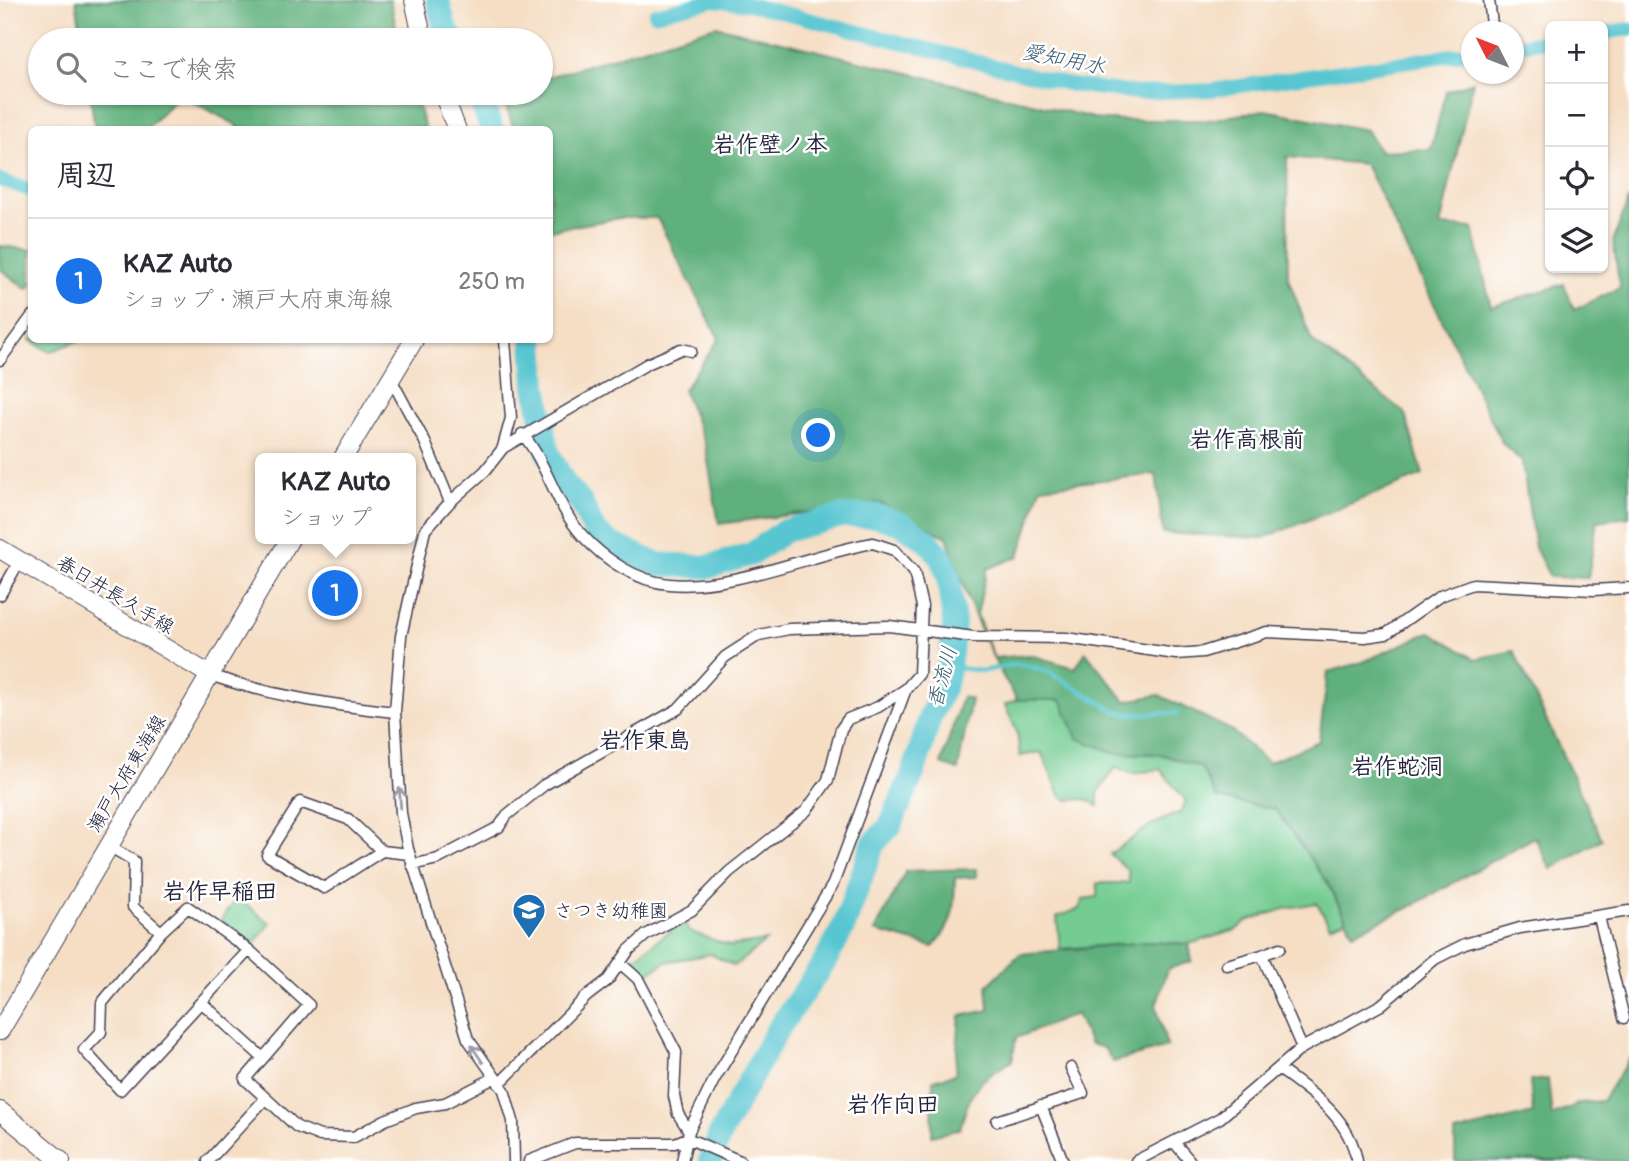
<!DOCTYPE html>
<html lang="ja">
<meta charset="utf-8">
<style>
:root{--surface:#fff;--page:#f7f7f7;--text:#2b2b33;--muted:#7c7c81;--line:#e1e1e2;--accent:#1a73e8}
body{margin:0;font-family:Pangolin,"Klee One",sans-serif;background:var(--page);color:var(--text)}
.controls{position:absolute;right:21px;top:21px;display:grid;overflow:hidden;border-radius:10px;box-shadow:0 2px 5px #0004}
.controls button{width:63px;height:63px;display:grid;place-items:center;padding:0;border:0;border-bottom:2px solid var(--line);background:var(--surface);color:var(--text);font:35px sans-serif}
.compass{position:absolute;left:1461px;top:21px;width:63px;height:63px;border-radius:50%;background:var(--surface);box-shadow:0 2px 5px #0004;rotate:312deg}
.you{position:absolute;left:819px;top:436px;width:24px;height:24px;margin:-18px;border:5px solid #fff;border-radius:50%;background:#1a73e8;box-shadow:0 0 0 10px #1a73e833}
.badge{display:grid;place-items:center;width:46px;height:46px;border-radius:50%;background:var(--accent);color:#fff;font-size:23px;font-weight:700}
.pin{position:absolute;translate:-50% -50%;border:4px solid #fff;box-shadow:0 2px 7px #0006}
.popup{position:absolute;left:255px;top:453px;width:161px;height:91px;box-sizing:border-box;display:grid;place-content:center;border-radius:10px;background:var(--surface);filter:drop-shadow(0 2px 5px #0005);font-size:23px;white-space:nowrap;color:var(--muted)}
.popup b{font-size:26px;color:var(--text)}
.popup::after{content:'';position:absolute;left:50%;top:100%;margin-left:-14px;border:14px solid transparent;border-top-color:var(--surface)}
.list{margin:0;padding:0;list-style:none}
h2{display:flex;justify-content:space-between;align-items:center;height:91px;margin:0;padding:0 28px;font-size:30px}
h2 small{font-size:23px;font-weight:400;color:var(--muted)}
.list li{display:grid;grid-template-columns:46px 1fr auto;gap:21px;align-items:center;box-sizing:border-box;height:126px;padding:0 28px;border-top:2px solid var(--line)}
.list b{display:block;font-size:26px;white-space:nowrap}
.list p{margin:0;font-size:23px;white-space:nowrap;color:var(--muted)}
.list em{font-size:23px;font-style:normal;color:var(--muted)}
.icon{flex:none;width:38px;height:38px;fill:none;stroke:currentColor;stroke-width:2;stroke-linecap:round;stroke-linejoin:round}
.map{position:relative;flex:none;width:1629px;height:1161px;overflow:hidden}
.search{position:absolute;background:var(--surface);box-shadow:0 2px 5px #0004;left:28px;top:28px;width:525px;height:77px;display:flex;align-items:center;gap:18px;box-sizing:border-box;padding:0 24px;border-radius:38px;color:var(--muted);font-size:26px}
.panel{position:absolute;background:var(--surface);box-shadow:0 2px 5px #0004;left:28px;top:126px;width:525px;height:217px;border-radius:10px}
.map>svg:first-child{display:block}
</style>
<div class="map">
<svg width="1629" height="1161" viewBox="0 0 1629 1161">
<rect width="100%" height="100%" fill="#fff"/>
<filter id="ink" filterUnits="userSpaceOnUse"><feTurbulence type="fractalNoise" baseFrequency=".0143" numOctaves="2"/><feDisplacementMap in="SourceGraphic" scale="14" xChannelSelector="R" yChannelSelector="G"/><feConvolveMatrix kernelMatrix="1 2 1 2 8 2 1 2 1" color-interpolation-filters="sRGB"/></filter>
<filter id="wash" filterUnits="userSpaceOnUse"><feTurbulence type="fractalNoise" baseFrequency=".00686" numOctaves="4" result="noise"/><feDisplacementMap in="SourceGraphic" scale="28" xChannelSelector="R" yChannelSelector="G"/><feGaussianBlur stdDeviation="1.57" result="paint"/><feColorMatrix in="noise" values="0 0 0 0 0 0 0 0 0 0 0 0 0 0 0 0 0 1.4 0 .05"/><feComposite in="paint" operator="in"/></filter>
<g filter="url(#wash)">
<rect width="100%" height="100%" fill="#f5dec4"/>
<!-- green -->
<path fill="#74cc92" stroke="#4b7766" stroke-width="2" d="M31,338L32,340H80L50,352L30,340Z
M1017,700H1062L1115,753L1161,754L1201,767L1217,798L1275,809L1327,882L1346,920L1330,926L1317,903L1287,908L1247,921L1236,930L1189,944L1147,942L1060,949L1057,917L1079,909L1083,899L1097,897V883H1129L1128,870L1110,854L1151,825L1181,812L1186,801L1160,769L1132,774L1116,767L1098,793V806L1086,799L1067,800L1060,795L1041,752L1020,756L1017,732L1005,705Z
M237,897L270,923L252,947L220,921Z
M684,921L689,931L730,946L766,941L734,966L711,954L666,962L642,977L627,963Z"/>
<!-- forest -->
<path fill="#5fb07c" stroke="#40695c" stroke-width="2" d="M76,0H390L399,40H82Z
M716,26L1101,120H1209L1265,110L1366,130L1380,151L1431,149L1446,91L1473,82L1440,226L1473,228L1491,307L1564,284L1574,310L1620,288L1613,241L1629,198V517L1597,521L1588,578L1550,577L1535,548L1522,462L1503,444L1365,164L1287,157L1288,278L1312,341L1405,413L1423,475L1263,538L1163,533L1156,474L1041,487L1019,556L987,569L977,615L994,658L1030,655L1075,668L1086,652L1125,701L1159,695L1231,730L1268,763L1319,741L1328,672L1363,662L1430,632L1475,659L1514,651L1602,839L1551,869L1535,837L1408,908L1353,933L1327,882L1275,809L1217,798L1201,767L1160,754L1115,753L1077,738L1061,700H1017C985,650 965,593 947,537L880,503L719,524L705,444L683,390L719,339L657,218H620L550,230V130L514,129L501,93H541V79Z
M90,93H414L425,129H240L235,124L180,95L146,129H95Z
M0,246L31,250V285L27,289L0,269Z
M962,697L971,699L958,770L941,764Z
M977,869L976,877L955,878C954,909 955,923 933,947L875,931L906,871Z
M1147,942L1189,944L1192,961L1168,969L1156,1005L1167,1047L1113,1062L1104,1048L1090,1044L1076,1014L1016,1038L1012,1061C976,1081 971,1090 960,1129L932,1136L933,1080L955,1074L960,1016L989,1010L987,986L1020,954Z
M1629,1059V1161H1455V1133L1533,1113L1530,1081L1548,1079L1552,1116L1580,1103L1602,1101Z"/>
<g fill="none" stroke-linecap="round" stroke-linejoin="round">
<!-- stream -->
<path stroke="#59c6d1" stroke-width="4.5" d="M949,667L983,671L1017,664L1033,667L1049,672L1115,711L1129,714L1177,713"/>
<!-- canal -->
<path stroke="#59c6d1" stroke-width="14" d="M655,14L714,0L749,4L1071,85L1137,93L1212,90L1472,52
M1603,33L1629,29
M1514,46L1550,40
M0,180L32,191"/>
<!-- river -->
<path stroke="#59c6d1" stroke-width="24" d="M438,0L444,25L453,40
M478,93L492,130
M533,340L536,386L548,453L565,484L582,504L594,530L609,543L657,564L708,567L752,554L784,531L842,516H877L901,524L928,541L942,559L948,576L954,622L951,654L945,684L930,717L914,771L890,826L873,844L844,926L824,963L776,1032L720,1134L710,1161"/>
</g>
</g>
<g filter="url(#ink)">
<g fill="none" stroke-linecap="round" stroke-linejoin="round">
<defs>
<path id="street" d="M1489,0L1493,32
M0,360L32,316
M391,379L425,442L450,502
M503,447L511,418L505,340
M0,595L20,560
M210,675C271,696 331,705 395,712
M107,845L134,861L133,907L161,932
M382,851L348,819L300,802L267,855L324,888L382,851L409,854
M412,865L438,859L499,827L507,815L544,785L678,709L725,657L759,635L789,629L889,626L974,637L1066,638L1176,654L1203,652L1267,632L1365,637L1386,634L1440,596L1473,584L1593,590L1629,588
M1599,917L1624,1018
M249,950L120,1090L84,1050L101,1032L102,1003L161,932L188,907L249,950L309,1005L245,1079L297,1127L320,1136L354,1137L385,1120L416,1108L445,1103L494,1078
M1262,955L1280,948
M620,963L638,979L676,1052L674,1096L678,1114L689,1131
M1227,965L1262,955L1302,1048
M201,1002L263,1058
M1279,1069C1313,1094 1349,1117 1357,1161
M499,1084L587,996L608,980L629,950L646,935L692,910L729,872L806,811L828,780L841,729L848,719L878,707L906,689L919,674L922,606L914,572L894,550L873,543C810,554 733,590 669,584C636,581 604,559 582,535C556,507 545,458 522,434
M1041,1106L1063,1161
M997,1121L1083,1093L1071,1068
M1174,1142L1190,1161
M208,1161L264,1100
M514,1161L513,1121L504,1090L468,1039L408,849L401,813L395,712L401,636L425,530L450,502L485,471L503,448L647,364L681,349L691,351
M529,1161L575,1143H675L687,1138L740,1161
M682,1161L689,1131L714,1080L833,884L906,689
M1136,1161L1220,1118L1302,1048L1381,1005L1435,959L1465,944L1520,928L1629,911"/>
<path id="primary" d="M414,0L423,40
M443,93L457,130
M343,458L414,340
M0,549L210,675
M0,1031L290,539
M0,1111L61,1161"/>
</defs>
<!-- street casing -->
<use href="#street" stroke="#423e50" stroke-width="13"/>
<!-- primary casing -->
<use href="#primary" stroke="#423e50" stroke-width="20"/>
<!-- street -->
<use href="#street" stroke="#fff" stroke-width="10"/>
<!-- primary -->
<use href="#primary" stroke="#fff" stroke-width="18"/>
</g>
<!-- one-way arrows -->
<defs><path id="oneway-shaft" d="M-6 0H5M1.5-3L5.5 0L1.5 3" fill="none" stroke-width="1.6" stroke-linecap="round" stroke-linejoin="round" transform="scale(1.75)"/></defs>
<g stroke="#9c9ca7">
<use href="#oneway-shaft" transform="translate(400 798) rotate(-94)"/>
<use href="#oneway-shaft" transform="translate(477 1054) rotate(-124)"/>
</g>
</g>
<!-- icons -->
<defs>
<symbol id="school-pin" viewBox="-11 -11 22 30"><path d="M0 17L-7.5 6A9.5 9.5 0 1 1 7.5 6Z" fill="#1f6fb2" stroke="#fff"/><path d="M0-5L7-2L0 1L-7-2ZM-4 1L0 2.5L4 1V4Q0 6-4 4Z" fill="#fff"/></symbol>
</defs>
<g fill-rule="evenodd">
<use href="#school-pin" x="510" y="891" width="38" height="52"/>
</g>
<g text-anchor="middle" stroke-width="5" stroke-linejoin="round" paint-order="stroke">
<!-- street labels -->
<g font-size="19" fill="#22223b" stroke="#fff">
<text transform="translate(116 594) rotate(31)" y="7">春日井長久手線</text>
<text transform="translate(126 773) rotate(-59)" y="7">瀬戸大府東海線</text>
</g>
<!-- poi labels -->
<g font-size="19" fill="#22223b" stroke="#fff" text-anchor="start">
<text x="554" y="917">さつき幼稚園</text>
</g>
<!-- water labels -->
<g font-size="21" font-style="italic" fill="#355b70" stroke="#fff">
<text transform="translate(1064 59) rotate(11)" y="7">愛知用水</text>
<text transform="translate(942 677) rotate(-75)" y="7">香流川</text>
</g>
<!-- quarter labels -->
<g font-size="23" font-weight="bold" fill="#22223b" stroke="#fff">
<text x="770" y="152">岩作壁ノ本</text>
<text x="1247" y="447">岩作高根前</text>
<text x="645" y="748">岩作東島</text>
<text x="1397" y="774">岩作蛇洞</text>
<text x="220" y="899">岩作早稲田</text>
<text x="893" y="1112">岩作向田</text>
</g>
</g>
</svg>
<div class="controls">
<button>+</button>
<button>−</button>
<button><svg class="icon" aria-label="locate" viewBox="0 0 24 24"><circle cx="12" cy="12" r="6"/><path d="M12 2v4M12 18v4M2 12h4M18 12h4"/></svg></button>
<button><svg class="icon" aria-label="layers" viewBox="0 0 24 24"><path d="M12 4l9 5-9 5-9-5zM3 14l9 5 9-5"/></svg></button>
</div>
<svg class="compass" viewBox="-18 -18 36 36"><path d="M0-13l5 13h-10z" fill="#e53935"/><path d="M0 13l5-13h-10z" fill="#7c7c81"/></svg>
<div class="you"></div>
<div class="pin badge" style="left:335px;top:593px">1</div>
<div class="popup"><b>KAZ Auto</b>ショップ</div>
<div class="search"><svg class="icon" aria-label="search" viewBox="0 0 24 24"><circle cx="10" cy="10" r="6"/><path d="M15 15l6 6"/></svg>ここで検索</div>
<section class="panel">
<h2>周辺<small></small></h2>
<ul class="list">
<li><span class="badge">1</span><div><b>KAZ Auto</b><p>ショップ · 瀬戸大府東海線</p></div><em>250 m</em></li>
</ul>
</section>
</div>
